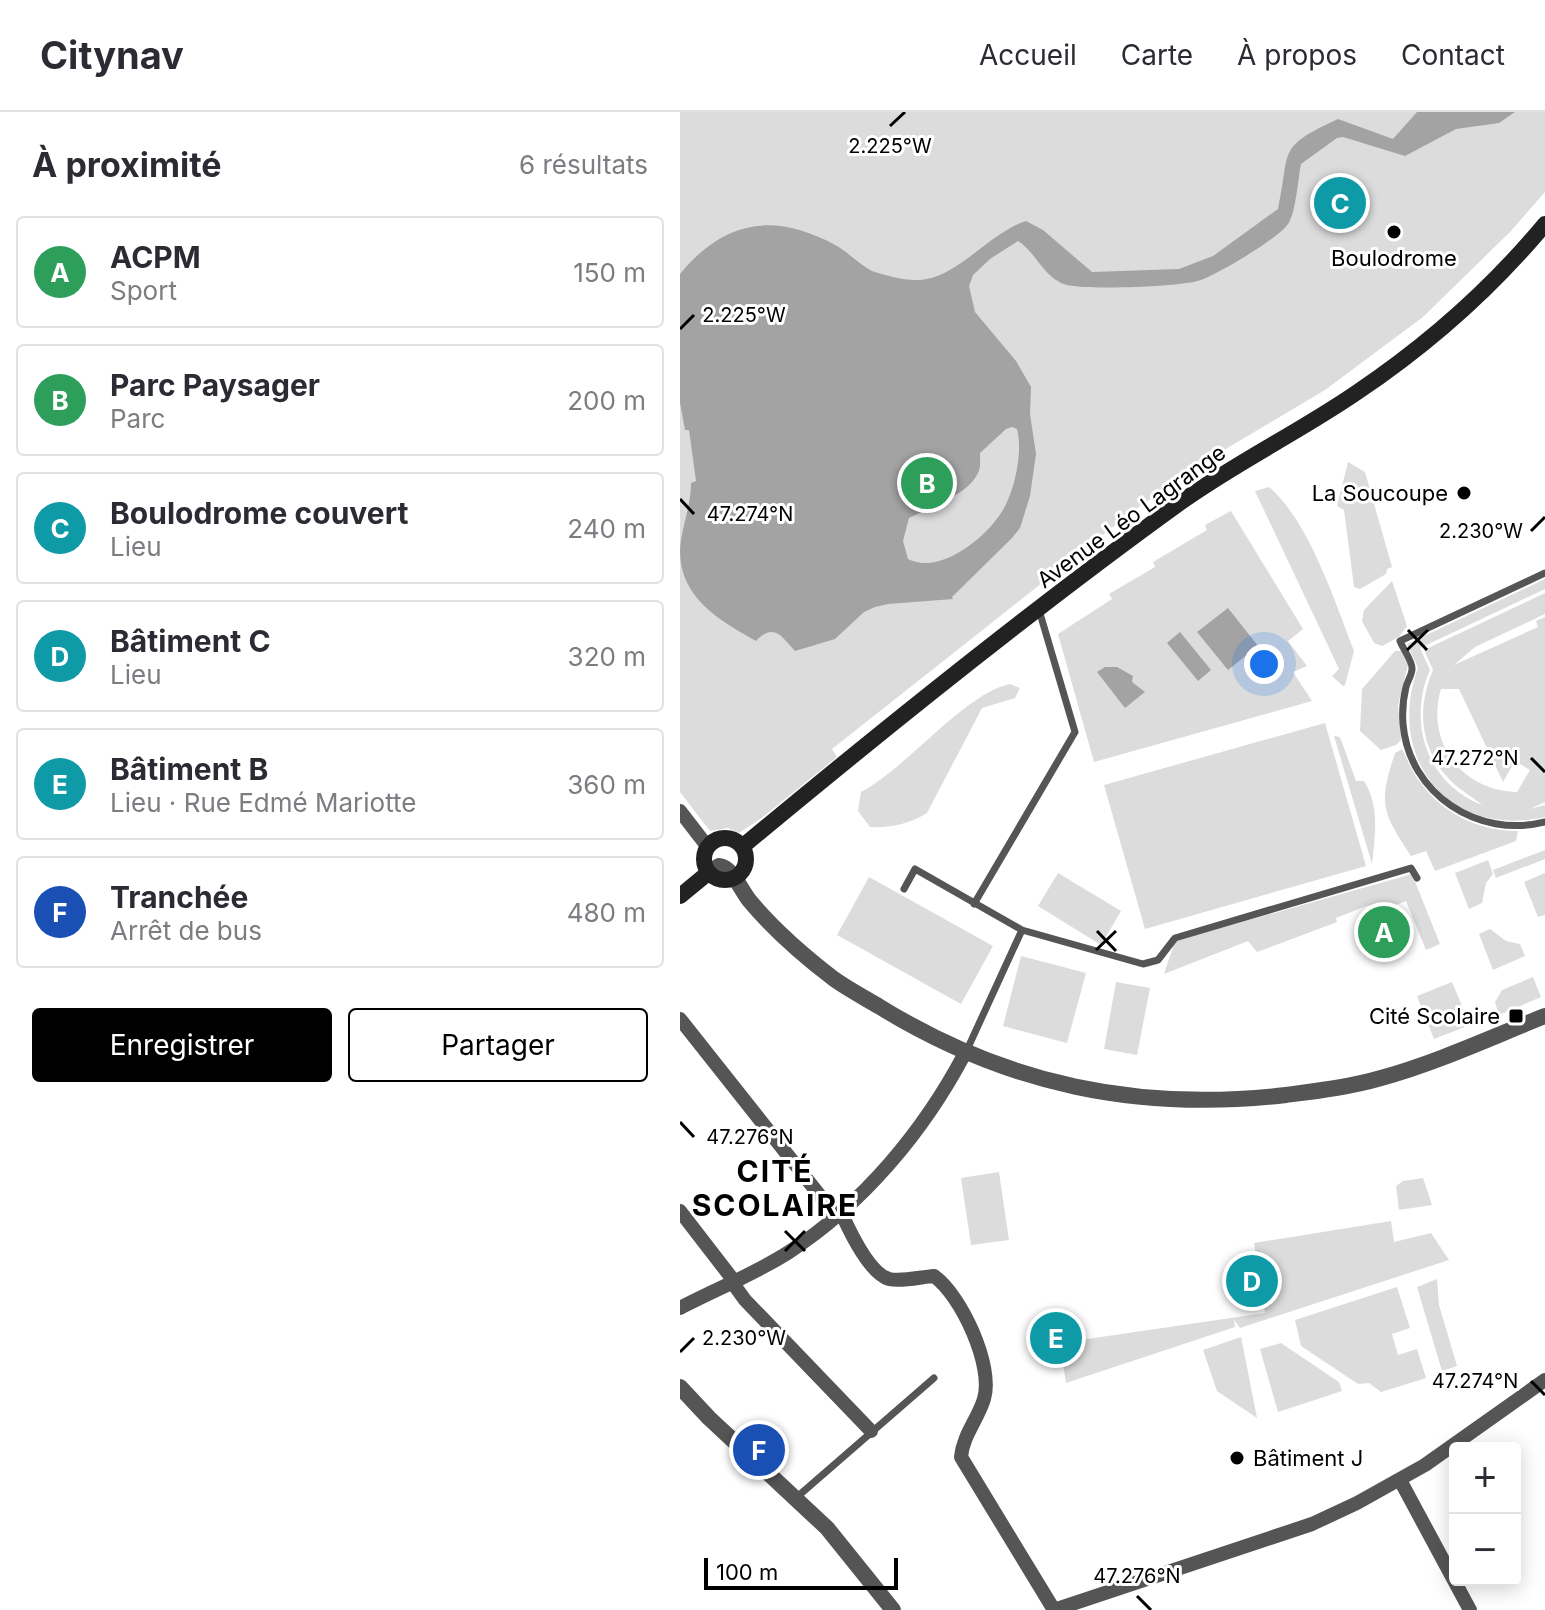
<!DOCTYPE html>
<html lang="fr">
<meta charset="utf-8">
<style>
:root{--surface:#fff;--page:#f7f7f7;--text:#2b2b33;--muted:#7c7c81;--line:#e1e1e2;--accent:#000}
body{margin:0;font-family:Inter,sans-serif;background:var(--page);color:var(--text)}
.controls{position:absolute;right:24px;bottom:24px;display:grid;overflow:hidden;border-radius:8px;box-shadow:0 4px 20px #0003}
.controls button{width:72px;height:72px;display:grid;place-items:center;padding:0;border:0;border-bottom:2px solid var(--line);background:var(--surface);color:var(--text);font:40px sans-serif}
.scale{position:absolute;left:24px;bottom:20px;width:194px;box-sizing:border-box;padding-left:8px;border:4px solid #000;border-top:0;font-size:22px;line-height:28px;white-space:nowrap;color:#000;-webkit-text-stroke:6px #fff;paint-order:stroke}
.you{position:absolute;left:584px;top:552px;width:28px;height:28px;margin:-20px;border:6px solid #fff;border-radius:50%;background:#1a73e8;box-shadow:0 0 0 12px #1a73e833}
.badge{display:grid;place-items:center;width:52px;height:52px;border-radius:50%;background:var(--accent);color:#fff;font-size:26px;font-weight:700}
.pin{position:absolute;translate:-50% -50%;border:4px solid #fff;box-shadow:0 2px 8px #0006}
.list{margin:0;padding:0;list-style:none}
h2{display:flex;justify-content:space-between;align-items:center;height:104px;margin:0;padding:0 32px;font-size:34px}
h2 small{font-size:26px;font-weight:400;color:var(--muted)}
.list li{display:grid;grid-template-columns:52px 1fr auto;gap:24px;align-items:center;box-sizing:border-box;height:112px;margin:0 16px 16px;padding:0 16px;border:2px solid var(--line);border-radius:8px}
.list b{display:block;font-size:30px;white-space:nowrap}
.list p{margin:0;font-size:26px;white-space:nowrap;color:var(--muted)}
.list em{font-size:26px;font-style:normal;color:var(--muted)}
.actions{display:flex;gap:16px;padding:24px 32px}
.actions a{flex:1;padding:18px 0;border:2px solid var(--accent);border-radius:8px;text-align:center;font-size:28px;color:var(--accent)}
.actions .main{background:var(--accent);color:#fff}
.map{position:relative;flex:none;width:865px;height:1498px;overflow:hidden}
header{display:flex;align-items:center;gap:48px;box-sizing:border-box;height:112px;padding:0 40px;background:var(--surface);border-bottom:2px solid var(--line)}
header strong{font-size:38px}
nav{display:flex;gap:44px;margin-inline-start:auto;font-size:28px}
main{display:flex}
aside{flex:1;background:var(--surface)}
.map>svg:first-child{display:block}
</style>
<header>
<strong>Citynav</strong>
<nav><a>Accueil</a><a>Carte</a><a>À propos</a><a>Contact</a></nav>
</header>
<main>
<aside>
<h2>À proximité<small>6 résultats</small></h2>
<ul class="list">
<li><span class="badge" style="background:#2e9e5b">A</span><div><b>ACPM</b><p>Sport</p></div><em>150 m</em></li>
<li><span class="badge" style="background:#2e9e5b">B</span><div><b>Parc Paysager</b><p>Parc</p></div><em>200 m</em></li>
<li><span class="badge" style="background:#0f9aa8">C</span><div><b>Boulodrome couvert</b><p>Lieu</p></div><em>240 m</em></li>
<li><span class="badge" style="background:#0f9aa8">D</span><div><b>Bâtiment C</b><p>Lieu</p></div><em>320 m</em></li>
<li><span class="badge" style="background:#0f9aa8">E</span><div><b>Bâtiment B</b><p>Lieu · Rue Edmé Mariotte</p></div><em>360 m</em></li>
<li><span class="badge" style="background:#1a4fb4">F</span><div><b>Tranchée</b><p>Arrêt de bus</p></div><em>480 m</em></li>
</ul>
<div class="actions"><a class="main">Enregistrer</a><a>Partager</a></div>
</aside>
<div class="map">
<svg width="865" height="1498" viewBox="0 0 865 1498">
<rect width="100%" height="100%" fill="#fff"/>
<!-- green -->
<path fill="#dcdcdc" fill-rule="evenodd" d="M0,0H865V80L830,120L743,205L645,278L534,344L453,399L152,637L157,645L83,705L59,721L48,716L30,719L0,680Z
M668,350L685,360L712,455L707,457L706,462L680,477L674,475L664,398L657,394Z
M589,375C629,409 655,490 674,539L665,573L663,574L652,564L659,557L575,379Z
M551,399L623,517L608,529L627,554L613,560L632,589L414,650L378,522L432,487L429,482L475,455L473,450L527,418L525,413Z
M865,467V477L740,536L750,558C727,610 747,672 802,693C793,685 781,679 772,670C740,639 736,597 753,558L744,538L865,481V502L795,535L774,553L858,515L856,509L865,505V690L850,697L865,693V705C769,727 705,646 738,556L727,532ZM761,577H779L823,670L835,649L850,658L837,680C782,679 745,630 761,577Z
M712,469L727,514L719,525L702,534L694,531L682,509L684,498Z
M715,539H722L728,553L718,593L721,628L716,633L701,638L680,619L682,577Z
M330,572L340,576L335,586L302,596L247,701C229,712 211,716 190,715L178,699L181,680C227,656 285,581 330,572Z
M645,611L686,754L465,817L424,673Z
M654,624L660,625L676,669H684C700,694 695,724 692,752Z
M722,637C728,648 732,660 740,670C763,702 799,719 838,719L836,729L755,759L746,739L731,744C702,699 698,693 715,641Z
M865,738V747L816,766L813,758Z
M808,748L813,762L806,771L802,791L789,797L775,761Z
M378,761L441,799L421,833L358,794Z
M865,761V803L858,805L844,770Z
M732,762L760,832L746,838L726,789L694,802L689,793L656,806L657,810L577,840L568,829L484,862L495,829Z
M189,765L313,834L281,892L157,823Z
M810,817L826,829L840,832L845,844L813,858L799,822Z
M341,844L406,861L387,931L323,914Z
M853,865L861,885L819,903L815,890L822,878Z
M436,870L470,876L457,943L424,937Z
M772,870L790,913L754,927L737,884Z
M319,1060L329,1128L291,1133L281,1066Z
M743,1066L752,1093L719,1098L716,1074L723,1069Z
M711,1109L714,1130L751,1121L769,1148L560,1216L554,1208L555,1215L386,1271L380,1231L585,1201L574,1131Z
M757,1167L759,1193L777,1254L762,1259L737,1175Z
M717,1175L730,1216L712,1222L718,1243L737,1237L746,1266L701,1280L689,1271L678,1272L621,1234L615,1208Z
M561,1225L577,1306L537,1279L523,1238Z
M601,1231L659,1270L662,1279L598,1300L580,1237Z"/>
<!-- water -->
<path fill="#a3a3a3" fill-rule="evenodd" d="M737,0H835L819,11L776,17L725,44L663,25L657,26L621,52C618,66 616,101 608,112C599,126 538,162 521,168C502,175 407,178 387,173C364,167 356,140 338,129L310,147L293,163L289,174L295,200L336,249L351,275L350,302L356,342L350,384L340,416L332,426L272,485L273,487L208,492L195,495L184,500L155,527L115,539C103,527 95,509 76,529C41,509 0,487 0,439C1,416 11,395 11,371L16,369L9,318H5L0,291V162C45,107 95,100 157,134C169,141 180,153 192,159C203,163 223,168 234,168C275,170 308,121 346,109L363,118L412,160L499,157L533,144L598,97C611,38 595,36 658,7L713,27ZM332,315L337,317C343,340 335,376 324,396C309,424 260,464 228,447L223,429L229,406C249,396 288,383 298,361C301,356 300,347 300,341L326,317Z
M548,496L578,534L548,558L517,520Z
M500,520L531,558L518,569L487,531Z
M425,555H437L453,564L452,570L465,580L445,596L417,560Z"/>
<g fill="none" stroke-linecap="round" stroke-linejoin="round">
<!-- service -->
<path stroke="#555" stroke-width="7" d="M865,461L720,529C723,537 733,550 732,557C732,563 727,570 726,575C723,587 722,599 723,612C729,682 798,727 865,710
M224,777L235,757L342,818
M294,792L395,620L359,498
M286,940L342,818L463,852L478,848L495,826L731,756L737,766
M117,1385L254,1266"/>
<!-- minor -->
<path stroke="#555" stroke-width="14" d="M0,699L27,734
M0,907L156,1104
M0,1099L54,1169
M161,1100C169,1118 189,1161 209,1167C222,1170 240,1165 254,1164C281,1183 314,1254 304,1287C298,1307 283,1323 281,1345L374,1498
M52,1170L65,1188L191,1319
M0,1196C36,1177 75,1162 109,1140C183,1092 244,1019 285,941
M720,1368L790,1498
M374,1498L632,1412L677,1391L745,1353L865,1268"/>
<!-- tertiary -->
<path stroke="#555" stroke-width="16" d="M28,761L39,754C52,755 61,778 69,788C93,817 124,844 154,867C168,877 185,886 200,895C327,973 458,1000 606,983C637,979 670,975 701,966C756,951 812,925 865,904
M0,1275L29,1306L147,1416L213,1498"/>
<!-- secondary -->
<path stroke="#222" stroke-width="16" d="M24 747a21 21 0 1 1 42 0a21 21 0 1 1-42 0Z
M62,735C205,616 350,499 501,390C557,350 619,320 676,281C746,234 811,177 865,112
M0,784L28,761"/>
</g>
<!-- ticks -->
<path fill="none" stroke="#000" stroke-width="3" d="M210,14L225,0M0,217L14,203M0,387L14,402M851,419L865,405M728,518L747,538M727,538L748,518M851,646L865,660M417,819L436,839M416,838L436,819M0,1010L14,1025M105,1119L125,1139M105,1139L125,1119M0,1240L14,1226M851,1269L865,1283M457,1484L471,1498"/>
<!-- markers -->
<g fill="#000" stroke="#fff" stroke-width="3">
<circle cx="714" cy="120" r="8"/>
<circle cx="784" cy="381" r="8"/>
<rect x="828" y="896" width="16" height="16" rx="4"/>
<circle cx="557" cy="1346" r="8"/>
</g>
<g text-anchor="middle" stroke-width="6" stroke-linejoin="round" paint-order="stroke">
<!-- poi labels -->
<g font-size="22" fill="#000" stroke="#fff" text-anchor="end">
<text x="714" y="154" text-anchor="middle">Boulodrome</text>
<text x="768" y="389">La Soucoupe</text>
<text x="820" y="912">Cité Scolaire</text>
<text x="573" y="1354" text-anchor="start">Bâtiment J</text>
</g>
<!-- street labels -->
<g font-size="22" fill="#000" stroke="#fff">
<text transform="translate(451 404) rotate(-36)" y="8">Avenue Léo Lagrange</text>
</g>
<!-- district labels -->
<g font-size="30" font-weight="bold" letter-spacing="2" fill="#000" stroke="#fff">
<text x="95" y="1070">CITÉ<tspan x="95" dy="34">SCOLAIRE</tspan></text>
</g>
</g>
<g font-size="20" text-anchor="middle" fill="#000" stroke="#fff" stroke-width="6" stroke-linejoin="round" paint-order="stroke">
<text x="210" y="41">2.225°W</text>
<text x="64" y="210">2.225°W</text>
<text x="70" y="409">47.274°N</text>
<text x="801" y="426">2.230°W</text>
<text x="795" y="653">47.272°N</text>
<text x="70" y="1032">47.276°N</text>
<text x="64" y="1233">2.230°W</text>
<text x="795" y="1276">47.274°N</text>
<text x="457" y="1471">47.276°N</text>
</g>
</svg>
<div class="controls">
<button>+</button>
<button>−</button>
</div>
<div class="scale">100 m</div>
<div class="you"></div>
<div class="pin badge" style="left:704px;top:820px;background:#2e9e5b">A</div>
<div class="pin badge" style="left:247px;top:371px;background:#2e9e5b">B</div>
<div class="pin badge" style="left:660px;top:91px;background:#0f9aa8">C</div>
<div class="pin badge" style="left:572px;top:1169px;background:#0f9aa8">D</div>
<div class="pin badge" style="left:376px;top:1226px;background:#0f9aa8">E</div>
<div class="pin badge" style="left:79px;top:1338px;background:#1a4fb4">F</div>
</div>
</main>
